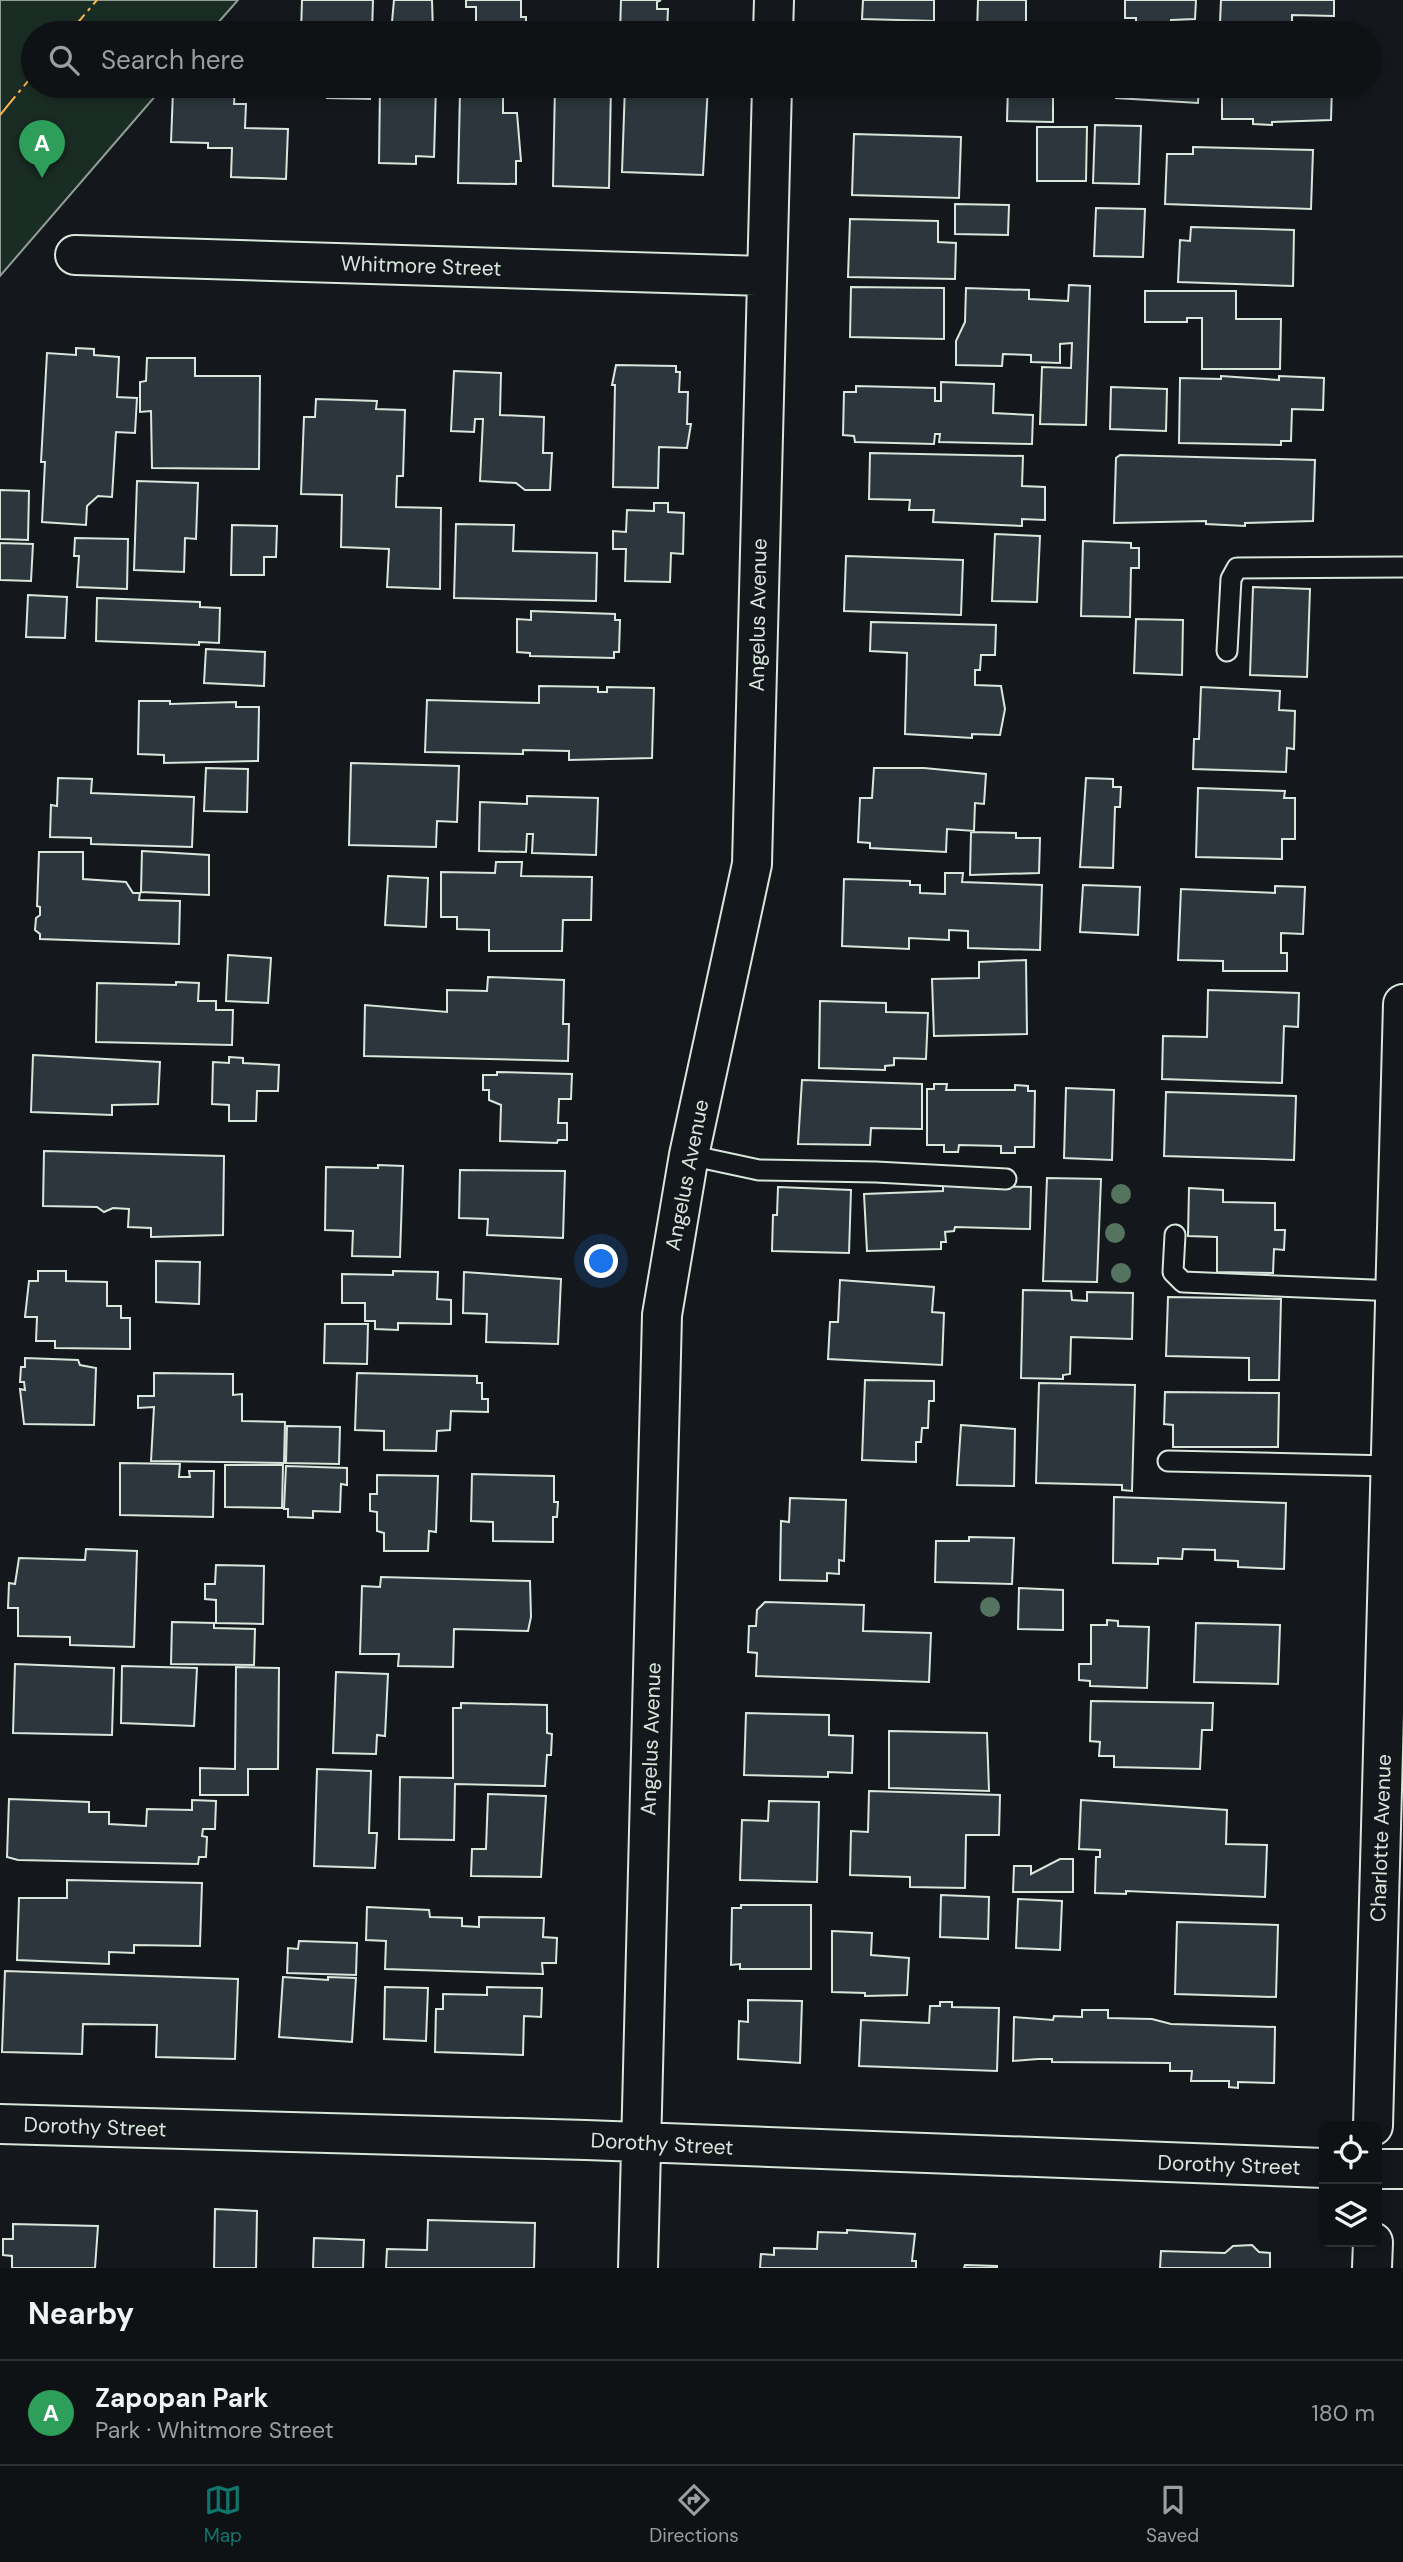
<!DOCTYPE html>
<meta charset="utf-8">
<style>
:root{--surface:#0f1215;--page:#1d2022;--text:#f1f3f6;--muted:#9b9ea0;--line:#2f3234;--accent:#0f766e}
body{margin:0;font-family:"DM Sans",sans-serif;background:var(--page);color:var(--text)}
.controls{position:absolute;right:21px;bottom:21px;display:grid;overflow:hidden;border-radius:10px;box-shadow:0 4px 10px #0003}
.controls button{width:63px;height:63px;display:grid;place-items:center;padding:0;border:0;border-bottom:2px solid var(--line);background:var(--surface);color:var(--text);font:35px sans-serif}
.you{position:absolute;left:602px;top:1262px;width:24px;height:24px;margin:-18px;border:5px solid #fff;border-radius:50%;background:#1a73e8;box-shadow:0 0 0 10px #1a73e833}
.badge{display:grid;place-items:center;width:46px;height:46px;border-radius:50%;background:var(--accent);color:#fff;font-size:23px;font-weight:700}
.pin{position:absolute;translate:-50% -58px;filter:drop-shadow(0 2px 4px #0008)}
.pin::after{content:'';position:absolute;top:37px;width:24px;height:21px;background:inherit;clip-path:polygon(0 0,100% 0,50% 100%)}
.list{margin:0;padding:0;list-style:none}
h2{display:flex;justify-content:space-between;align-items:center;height:91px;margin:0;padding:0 28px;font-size:30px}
h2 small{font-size:23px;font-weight:400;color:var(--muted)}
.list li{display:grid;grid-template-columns:46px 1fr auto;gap:21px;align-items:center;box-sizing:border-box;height:105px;padding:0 28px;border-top:2px solid var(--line)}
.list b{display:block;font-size:26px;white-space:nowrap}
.list p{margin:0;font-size:23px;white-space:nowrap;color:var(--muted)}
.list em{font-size:23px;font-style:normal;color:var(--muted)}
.icon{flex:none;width:38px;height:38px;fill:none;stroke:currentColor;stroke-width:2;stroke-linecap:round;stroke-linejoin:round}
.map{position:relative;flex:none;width:1403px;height:2268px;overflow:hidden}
.search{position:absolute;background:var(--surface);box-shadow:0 4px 10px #0003;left:21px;right:21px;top:21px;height:77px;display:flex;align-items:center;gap:18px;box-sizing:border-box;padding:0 24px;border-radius:38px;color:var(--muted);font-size:26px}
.sheet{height:196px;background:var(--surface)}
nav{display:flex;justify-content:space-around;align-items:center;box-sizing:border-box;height:98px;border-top:2px solid var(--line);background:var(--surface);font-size:19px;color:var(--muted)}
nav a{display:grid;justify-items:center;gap:4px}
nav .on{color:var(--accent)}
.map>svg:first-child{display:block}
</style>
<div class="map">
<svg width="1403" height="2268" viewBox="0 0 1403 2268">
<rect width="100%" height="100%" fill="#14181c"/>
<!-- green -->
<path fill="#1a2d24" stroke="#939e99" stroke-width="2" d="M0,0H238L209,33H33V86H164L0,276Z"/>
<!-- building -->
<path fill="#2c363c" stroke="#d8e6dc" stroke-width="2" d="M302,0H373L372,33H301Z
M394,0H432L433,33H391Z
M466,0H521V17H526V33H476V7H466Z
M621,0H661L657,2V9H668L667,33H620Z
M863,0H934V21L862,19Z
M978,0H1026V33H977Z
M1125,0H1196L1195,19L1171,20L1170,33H1136V18H1125Z
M1221,0H1334V16L1292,15V25L1220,23Z
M201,86H235L234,104H246L245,128L288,129L286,179L231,177L232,148H208V143L171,142L173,91L201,92Z
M327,86H371L370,99L327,98Z
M380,86H436L434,157L416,156V164L379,163Z
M555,86H611L609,188L553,186Z
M625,86H708L703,175L622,172Z
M898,86H981V89H953V96L898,95Z
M1008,86H1053V122L1007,121Z
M1117,86H1199L1198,103L1116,98Z
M1222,86H1332L1331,120L1272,122V125L1253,124V119H1222Z
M460,92L503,93V113H517L521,161H516V184L458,183Z
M1095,125L1141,126L1139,184L1093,183Z
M1037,127H1087L1086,181H1037Z
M854,134L961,137L959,198L852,195Z
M1193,147L1313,150L1311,209L1165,204L1167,154H1193Z
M955,204L1009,205L1008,235L955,234Z
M1096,208L1145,209L1143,257L1094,256Z
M850,219L938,221V242L956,243L955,279L848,277Z
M1191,227L1294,230L1293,286L1178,282L1180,240L1190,241Z
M1069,285L1090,286L1086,425L1040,424L1042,367L1071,368L1072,343L1060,344V363L1031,362V355L1003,354L1002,366L956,365V341L965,322L966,288L1029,290V299L1068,301Z
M851,287L944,288V339L850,337Z
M1145,291H1236V319H1281L1280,369H1202V318H1187V322H1145Z
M76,348L94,349V355L119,357L117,397L137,398L135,433L116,432L112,497L98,496L87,506L86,525L42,522L45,462H41L47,353L76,355Z
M147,358H195V376H260L259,469L152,468L151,411L140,412V382L146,381Z
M616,365L676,366V372H680L679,392H688L687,424H691L687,448L659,447L658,488L613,487L615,385H612Z
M454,371L501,373L500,415L544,417L543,453H552L550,490H525L516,483L480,481L483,419H475L474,432L451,431Z
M1221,376L1279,380V376L1324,378L1323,410L1292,409L1291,441H1281V445L1179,443L1180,378L1221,379Z
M941,382L994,384L993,413L1033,415L1032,444L939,442L940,434H935L934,444L855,442L854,436L843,435L844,392H856V386L935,388V401H941Z
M1111,387L1167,389L1166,431L1110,429Z
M316,399L377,401L376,409L405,410L403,476H397L396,507L441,508L440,589L387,587L389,549L341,547L342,495L301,494L304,417H315Z
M870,453L1023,456L1022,486L1045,487V520L1022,519V526L933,522L934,510H909L910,500L869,499Z
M1120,455L1315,460L1313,521L1245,523V526L1206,524V521L1114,523L1116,458Z
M137,481L198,483L196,539L185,538L184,572L134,570Z
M0,490L29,491L28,540L0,539Z
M654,503H668V512L684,513L683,554L671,553L670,582L625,581L626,549H613V531L626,532L627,510L654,511Z
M456,524L514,525L513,551L597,553L596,601L454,598Z
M232,525L277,526L276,557H264V575H231Z
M995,534L1040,536L1037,602L992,601Z
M75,538L128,539L127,589L77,587L79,556H74Z
M1083,541L1131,543V548H1139V568H1131L1130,617L1081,616Z
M0,543L33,544L31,581L0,580Z
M846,556L963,560L961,615L844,611Z
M1253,587L1310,589L1307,677L1250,675Z
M28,595L67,597L65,638L26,637Z
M97,598L200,602V607L220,608L219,643L199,642V645L96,641Z
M531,611L615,614V620H620L619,652H614V658L530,656V653L517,652V619L531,620Z
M1136,619L1183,620L1182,675L1134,673Z
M871,622L996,625L995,655H981L980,670H975V685L1001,686L1005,709L1000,735L972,734V738L905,734L907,653L870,651Z
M206,649L265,652L264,686L204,683Z
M539,686L598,687V692H607V687L654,688L652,758L569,760V751L523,750V754L425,752L427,700L539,703Z
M1201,687L1280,691L1279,710L1295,711L1294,749L1287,748L1286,772L1193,769L1194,739H1199Z
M139,701H170V704L236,702V707H259L258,761L164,763V755L138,754Z
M351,763L459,766L457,822L437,821L436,847L349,845Z
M206,768L248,769L247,812L204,811Z
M874,768H924L986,774L984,804L975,803L974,831L947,829L946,852L870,848V843L858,842L860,798H872Z
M58,778L92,779L91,793L194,797L192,847L91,844V838L50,837L51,805L57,806Z
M1086,778L1113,779V787H1121L1120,807H1115L1113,868L1080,867Z
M1198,788L1285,791L1284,798H1295V839H1282V859L1196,857Z
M527,796L598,798L596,855L532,853L533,834H527L526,852L479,851L480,802L527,804Z
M971,832L1016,833V838H1040L1039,873L970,875Z
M142,851L209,855V895L141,892Z
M39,852H83V879L126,882L133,893H140L139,900L180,901L179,944L40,939V934L35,930L36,918L40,915V907L37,906Z
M496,862H522L521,876L592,877L591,920H563L562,951H489V930L457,929V917H441V872L495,873Z
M945,873H963L962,882L1042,885L1040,950L968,948V931L949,930V940L909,938V949L842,946L844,879L910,881V885H920V893L945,894Z
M388,876L428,878L426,927L385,925Z
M1083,885L1140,887L1138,935L1080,932Z
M1275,886L1305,887L1303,934L1281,933V953H1287V971H1223V961L1178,960L1181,889L1275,893Z
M228,955L271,958L268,1003L226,1001Z
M1026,960L1027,1034L934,1036L932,979L979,978V962Z
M488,977L564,980L563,1024H569L568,1061L364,1056L365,1005L447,1012V990L487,991Z
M176,982L199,983L198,1001H216V1010H233L232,1045L96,1042L97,983L176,985Z
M1208,990L1299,993L1298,1027L1284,1026L1282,1083L1162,1079L1163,1036L1207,1037Z
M820,1001L886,1003V1012L928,1013L926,1059L894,1058V1065L885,1066V1070L819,1068Z
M33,1055L160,1062L158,1104L112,1105V1115L31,1112Z
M229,1057L243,1058V1063L279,1065L278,1091H257L256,1121H229V1105L212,1104L213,1062L229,1063Z
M497,1072L572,1074L571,1099H559L558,1123H567V1140H558L557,1143L500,1141L501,1105L489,1100V1090H483V1075H497Z
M802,1080L922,1084V1129L871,1128L870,1145L798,1144Z
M934,1084H947L946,1090H1015V1085L1028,1086V1091H1035L1034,1147H1015V1153H1001V1146L959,1145L958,1152H944V1145H927V1089H934Z
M1066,1088L1114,1090L1112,1160L1064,1158Z
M1166,1092L1296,1096L1294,1160L1164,1156Z
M44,1151L224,1156L223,1235L151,1237V1228L128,1227L129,1209L113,1208L104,1212L97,1207L43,1206Z
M378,1165L403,1166L400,1257L352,1256L353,1231L325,1230L326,1167L378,1168Z
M460,1170L565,1171L563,1238L487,1235L488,1219L459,1218Z
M1047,1178L1101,1179L1097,1282L1043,1281Z
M943,1185L1031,1187L1030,1229L955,1227L954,1231L945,1232L946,1242H941V1249L867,1251L864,1194L943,1191Z
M778,1187L851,1190L849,1253L772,1251L773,1215H777Z
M1189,1188L1223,1190V1202L1275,1203V1230H1285L1284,1250L1274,1249L1273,1273L1217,1272V1237L1188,1236Z
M156,1261L200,1262L199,1304L156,1302Z
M38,1271H66V1281L107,1282V1306H121V1318H130V1349L55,1348V1341H36L37,1317H25L29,1281H38Z
M393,1271L438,1272L437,1299L451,1300V1324L398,1323V1330L375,1329V1321H365V1303H342V1274L393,1275Z
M464,1272L561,1279L558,1344L486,1342L487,1314L463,1313Z
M840,1280L934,1287L932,1312L944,1313L942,1365L828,1359L830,1322H838Z
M1023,1290L1071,1291L1072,1300L1087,1301V1292L1133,1293L1132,1339L1071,1337L1070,1374L1063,1375V1379L1021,1378Z
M1168,1297L1281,1299L1279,1380H1249V1358L1166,1356Z
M325,1324H368L367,1364L324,1363Z
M25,1358L78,1360L80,1365L96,1368L94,1425L24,1424L20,1389L25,1390L24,1382H20L21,1367H25Z
M154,1373L233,1374V1395L242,1394V1421L285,1422L284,1463L151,1461L154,1407L138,1408V1396H154Z
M357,1373L477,1376V1383H482V1399H488V1412L451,1411L450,1430L437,1431L436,1451L384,1450V1431L355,1430Z
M865,1380L934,1381V1401H929L928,1428H922L921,1442H916V1462L862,1460Z
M1039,1383L1135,1385L1132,1491L1122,1490V1485L1036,1483Z
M1165,1392L1279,1393L1278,1447H1173V1425L1164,1424Z
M961,1425L1015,1429L1014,1486L957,1485Z
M287,1426L340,1427L339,1464L286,1463Z
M120,1463L180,1464L179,1477H190L189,1471H214L213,1517L120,1515Z
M225,1465H283L282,1508L225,1507Z
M286,1466L347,1468V1485L341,1484L340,1512L313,1511V1518L288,1517V1509H284Z
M472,1474L554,1476V1502H558L557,1517H553V1542L493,1541V1522L471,1521Z
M377,1475L438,1476L436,1532L429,1531L428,1551H384V1533L377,1531V1512L370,1511V1494H377Z
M1114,1497L1286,1503L1284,1569L1238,1567V1561L1215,1560V1550L1183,1549L1182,1559L1158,1558V1564L1113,1563Z
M790,1498L846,1500L844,1561L839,1560V1574L827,1573V1581L780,1580L781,1521L789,1522Z
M969,1537L1014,1538L1012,1584L935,1582L936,1541H969Z
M86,1549L137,1551L134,1647L70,1645V1637L18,1636V1608H8L9,1583L15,1584L19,1558L85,1560Z
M216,1565L264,1566L263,1624L216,1623V1600L205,1599V1584H215Z
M381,1577L530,1581L531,1617L528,1631L454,1629L453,1667L398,1666L399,1654H360L362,1586L380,1587Z
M1019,1588L1063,1590V1630L1018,1629Z
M765,1602L864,1605L863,1631L931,1633L929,1682L756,1676L757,1653L748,1652L749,1626H756L757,1610Z
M1107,1620L1118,1621V1626L1149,1627L1147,1688L1090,1686V1681L1079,1680V1664H1091V1625H1107Z
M172,1622L214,1623V1628L255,1629L254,1665L171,1664Z
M1196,1623L1280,1625L1278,1684L1194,1682Z
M15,1664L114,1668L112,1735L13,1733Z
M122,1666L197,1668L194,1726L121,1723Z
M236,1667L279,1668L278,1769H248V1795H200V1768L235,1769Z
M336,1672L388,1674L385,1736L377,1735L376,1754L333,1753Z
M1091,1701L1213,1703L1212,1730H1202L1200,1769L1114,1767V1756H1099L1100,1742L1090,1741Z
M461,1703L547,1705V1733L552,1734L551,1755H547L545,1786L455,1784L454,1840L399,1839L400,1777L453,1778V1708H461Z
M746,1713L829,1715V1735L853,1736L852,1773L828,1772V1777L744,1775Z
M889,1731L987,1733L989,1791L889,1788Z
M317,1769L371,1771L369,1833H377L375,1868L314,1866Z
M869,1791L1000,1795L999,1835H966L965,1888L910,1887V1877L850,1875L851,1831L868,1832Z
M488,1794L546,1796L541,1877L471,1876L472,1849H486Z
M9,1799L89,1802V1812H109V1824L146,1826L147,1809L192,1810V1800L216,1801L215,1829H203L202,1836L207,1837L206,1857H199L198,1864L18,1860L7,1857Z
M1081,1800L1227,1810L1226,1844L1267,1845L1265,1897L1126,1891V1894L1095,1893L1096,1857H1100V1850L1079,1849Z
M769,1801L819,1802L817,1882L740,1880L742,1820L768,1821Z
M1060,1859H1073V1892H1013L1014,1866H1031V1874Z
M67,1880L202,1883L200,1946L134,1945V1953L109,1952V1964L17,1960L19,1898H67Z
M941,1895L989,1897L988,1939L940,1937Z
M1018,1899L1062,1901L1060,1950L1016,1948Z
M741,1905H811V1969H740V1964L731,1965L732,1908H741Z
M367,1907L429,1910L430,1917L462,1918V1926L479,1927V1917L544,1918L543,1937L557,1938L556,1963H542L543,1974L385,1969L386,1941L366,1940Z
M1177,1922L1278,1925L1276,1997L1175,1994Z
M832,1931L872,1933L871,1955L909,1958L907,1995L865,1996V1993L832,1992Z
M299,1941L357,1943L356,1975L287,1973L288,1948L298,1949Z
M5,1971L238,1979L235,2059L156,2057L157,2025L83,2024L82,2054L2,2052Z
M283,1977L328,1980V1977L356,1978L352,2042L279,2037Z
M385,1987L428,1988L426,2041L384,2039Z
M487,1987L542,1988L541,2017L524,2016L523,2055L435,2052L436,2009H443V1994L487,1995Z
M748,2000L802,2001L800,2063L738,2059L739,2021L748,2022Z
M940,2002H952V2007L999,2008L997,2071L859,2066L861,2020L929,2023L930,2006H940Z
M1082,2010H1108V2018L1152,2019L1171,2024L1275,2027L1274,2083L1238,2082V2088L1229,2087V2081H1191L1192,2071H1170V2063L1052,2062V2059H1038L1013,2061L1014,2017L1053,2020L1054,2016L1082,2017Z
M215,2209L257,2211L256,2268H214Z
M428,2220L535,2223L534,2268H386L387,2249L427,2250Z
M13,2224L98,2226L95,2268H12V2256L3,2255V2239H13Z
M847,2230L915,2234L912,2261H916V2268H760L761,2254L774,2255V2248L817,2249L818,2232L847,2233Z
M314,2238L364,2240L363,2268H313Z
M1252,2245L1259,2252L1270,2253V2268H1160L1161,2251L1225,2253L1233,2246Z
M965,2265L997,2266V2268H964Z"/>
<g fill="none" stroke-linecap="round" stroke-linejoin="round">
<defs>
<path id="service" d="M1227,651L1231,579L1237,568L1403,567
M689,1155L759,1170L876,1172L1006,1179
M1175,1235L1173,1272L1183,1282L1397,1291
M1168,1461L1392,1466"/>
<path id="minor" d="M773,33L774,0
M75,255L766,276
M0,2124L586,2140L1324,2168
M1373,2126L1403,1004
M1377,2169H1403
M638,2268L662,1315L689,1155L752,864L772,86
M1372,2268L1373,2242"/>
</defs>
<!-- service casing -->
<use href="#service" stroke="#d8e6dc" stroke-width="23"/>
<!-- minor casing -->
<use href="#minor" stroke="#d8e6dc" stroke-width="42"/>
<!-- service -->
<use href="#service" stroke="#14181c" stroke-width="19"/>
<!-- minor -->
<use href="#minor" stroke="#14181c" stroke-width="38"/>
<!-- power -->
<path stroke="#ffb74d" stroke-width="2" stroke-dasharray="24 5 3.5 5" stroke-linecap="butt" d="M69,33L97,0
M0,115L33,75"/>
</g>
<!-- trees -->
<g fill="#55745f">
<circle cx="1121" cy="1194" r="10"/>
<circle cx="1115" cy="1233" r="10"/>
<circle cx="1121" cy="1273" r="10"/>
<circle cx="990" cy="1607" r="10"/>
</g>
<g text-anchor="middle" stroke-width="5" stroke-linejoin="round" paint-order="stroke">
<!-- street labels -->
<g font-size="21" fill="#d8e6dc" stroke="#14181c">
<text transform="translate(421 266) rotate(2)" y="7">Whitmore Street</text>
<text transform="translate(758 615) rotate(-89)" y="7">Angelus Avenue</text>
<text transform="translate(687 1175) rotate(-79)" y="7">Angelus Avenue</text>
<text transform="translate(651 1739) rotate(-88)" y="7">Angelus Avenue</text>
<text transform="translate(1381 1838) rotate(-88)" y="7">Charlotte Avenue</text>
<text transform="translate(95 2127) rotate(2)" y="7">Dorothy Street</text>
<text transform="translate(662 2144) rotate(3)" y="7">Dorothy Street</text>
<text transform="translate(1229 2165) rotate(2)" y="7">Dorothy Street</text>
</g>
</g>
</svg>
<div class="controls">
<button><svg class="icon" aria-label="locate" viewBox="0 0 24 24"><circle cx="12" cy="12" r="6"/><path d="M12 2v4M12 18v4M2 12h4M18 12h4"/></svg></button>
<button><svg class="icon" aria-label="layers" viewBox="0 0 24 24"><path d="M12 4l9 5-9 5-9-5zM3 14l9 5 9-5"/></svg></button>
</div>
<div class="you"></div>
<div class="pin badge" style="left:42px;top:178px;background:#2e9e5b">A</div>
<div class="search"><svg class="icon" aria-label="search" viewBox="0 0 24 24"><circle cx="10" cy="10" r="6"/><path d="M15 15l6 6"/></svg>Search here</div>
</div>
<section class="sheet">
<h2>Nearby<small></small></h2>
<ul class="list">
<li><span class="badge" style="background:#2e9e5b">A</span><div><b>Zapopan Park</b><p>Park · Whitmore Street</p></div><em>180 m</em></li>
</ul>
</section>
<nav>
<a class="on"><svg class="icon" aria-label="map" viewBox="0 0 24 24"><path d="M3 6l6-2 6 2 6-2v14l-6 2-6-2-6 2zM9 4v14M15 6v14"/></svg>Map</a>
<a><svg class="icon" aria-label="directions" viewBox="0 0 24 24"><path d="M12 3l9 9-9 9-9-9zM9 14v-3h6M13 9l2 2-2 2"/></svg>Directions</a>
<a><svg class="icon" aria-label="saved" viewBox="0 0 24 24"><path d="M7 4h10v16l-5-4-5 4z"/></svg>Saved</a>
</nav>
